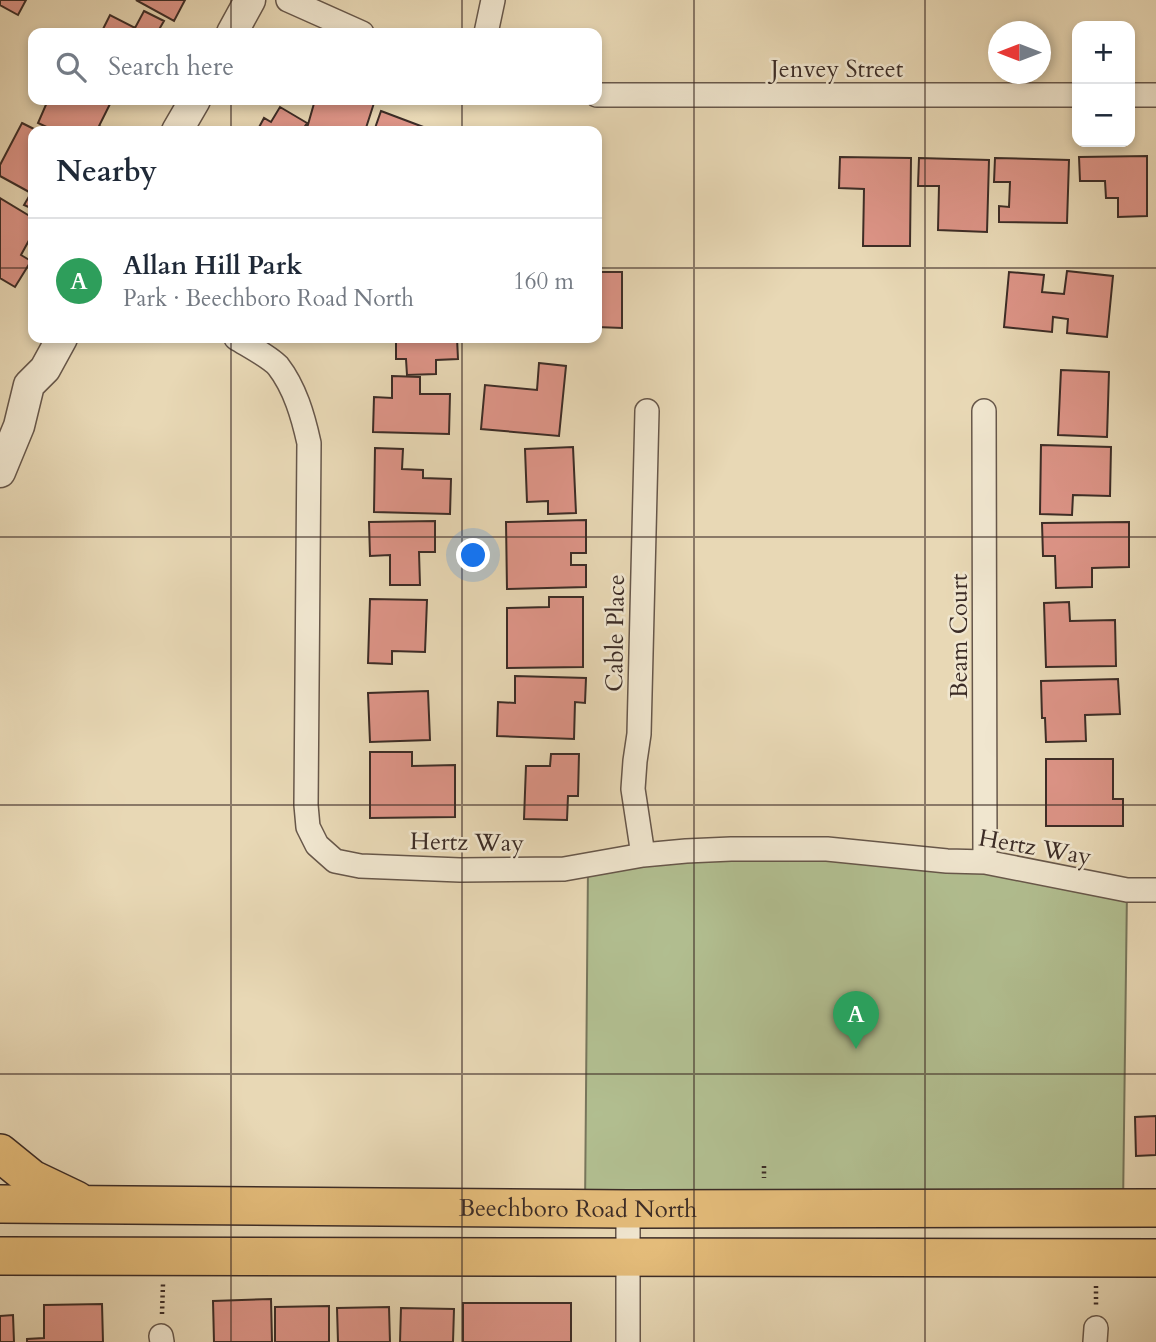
<!DOCTYPE html>
<meta charset="utf-8">
<style>
:root{--surface:#fff;--page:#f2f2f3;--text:#1f2937;--muted:#747a83;--line:#e0e1e3;--accent:#111827}
body{margin:0;font-family:Cardo,serif;background:var(--page);color:var(--text)}
.controls{position:absolute;right:21px;top:21px;display:grid;overflow:hidden;border-radius:14px;box-shadow:0 4px 10px #0003}
.controls button{width:63px;height:63px;display:grid;place-items:center;padding:0;border:0;border-bottom:2px solid var(--line);background:var(--surface);color:var(--text);font:35px sans-serif}
.compass{position:absolute;left:988px;top:21px;width:63px;height:63px;border-radius:50%;background:var(--surface);box-shadow:0 4px 10px #0003;rotate:270deg}
.you{position:absolute;left:474px;top:556px;width:24px;height:24px;margin:-18px;border:5px solid #fff;border-radius:50%;background:#1a73e8;box-shadow:0 0 0 10px #1a73e833}
.badge{display:grid;place-items:center;width:46px;height:46px;border-radius:50%;background:var(--accent);color:#fff;font-size:23px;font-weight:700}
.pin{position:absolute;translate:-50% -58px;filter:drop-shadow(0 2px 4px #0008)}
.pin::after{content:'';position:absolute;top:37px;width:24px;height:21px;background:inherit;clip-path:polygon(0 0,100% 0,50% 100%)}
.list{margin:0;padding:0;list-style:none}
h2{display:flex;justify-content:space-between;align-items:center;height:91px;margin:0;padding:0 28px;font-size:30px}
h2 small{font-size:23px;font-weight:400;color:var(--muted)}
.list li{display:grid;grid-template-columns:46px 1fr auto;gap:21px;align-items:center;box-sizing:border-box;height:126px;padding:0 28px;border-top:2px solid var(--line)}
.list b{display:block;font-size:26px;white-space:nowrap}
.list p{margin:0;font-size:23px;white-space:nowrap;color:var(--muted)}
.list em{font-size:23px;font-style:normal;color:var(--muted)}
.icon{flex:none;width:38px;height:38px;fill:none;stroke:currentColor;stroke-width:2;stroke-linecap:round;stroke-linejoin:round}
.map{position:relative;flex:none;width:1156px;height:1342px;overflow:hidden}
.search{position:absolute;background:var(--surface);box-shadow:0 4px 10px #0003;left:28px;top:28px;width:574px;height:77px;display:flex;align-items:center;gap:18px;box-sizing:border-box;padding:0 24px;border-radius:14px;color:var(--muted);font-size:26px}
.panel{position:absolute;background:var(--surface);box-shadow:0 4px 10px #0003;left:28px;top:126px;width:574px;height:217px;border-radius:14px}
.map>svg:first-child{display:block}
</style>
<div class="map">
<svg width="1156" height="1342" viewBox="0 0 1156 1342">
<rect width="100%" height="100%" fill="#e8d8b5"/>
<filter id="stains"><feTurbulence type="fractalNoise" baseFrequency=".00286" numOctaves="4"/><feColorMatrix values="0 0 0 0 .2 0 0 0 0 .09 0 0 0 0 .02 0 0 0 .5 -.17"/></filter>
<radialGradient id="worn" r=".72"><stop offset=".6" stop-color="#630" stop-opacity="0"/><stop offset="1" stop-color="#630" stop-opacity=".3"/></radialGradient>
<!-- green -->
<path fill="#b2bf91" stroke="#77765c" stroke-width="2" d="M827,849L1127,890L1123,1208L585,1209L588,865Z"/>
<!-- building -->
<path fill="#dd9487" stroke="#3c2c26" stroke-width="2" d="M0,0H26L18,15L0,5Z
M136,0H185L174,21Z
M144,11L164,21L157,33H101L110,15L135,28Z
M48,100H112L99,126L105,129L104,131H55L38,123Z
M315,100H364L374,103L365,131H346L338,129L337,131H319L307,128Z
M280,107L307,123L302,131H257L264,118L271,122Z
M381,111L434,131H374Z
M22,123L38,131H33V209L24,205L31,193L0,176V165Z
M1147,156V216L1118,217V198H1106L1105,181H1080L1079,157Z
M840,157L911,158L910,246H863L864,189L839,188Z
M919,158L989,160L987,232L938,230L939,186H918Z
M995,158L1069,160L1067,223L999,222V206L1009,207L1010,182H994Z
M0,198L33,218V233L21,255L31,261L15,287L0,278Z
M1067,271L1113,276L1107,337L1067,333L1068,319L1053,317L1052,332L1004,327L1009,272L1044,275L1042,292L1064,294Z
M597,272H622V328L597,327Z
M396,338H457L458,359L436,360V374L407,375L406,359H396Z
M539,363L566,366L559,436L481,429L485,385L537,390Z
M1061,370L1109,372L1107,437L1058,435Z
M392,376L420,377V394H450L449,434L373,432L374,397L392,398Z
M1041,445L1111,447L1110,496L1073,495L1072,515L1040,514Z
M573,447L576,513L548,514V501L527,502L525,449Z
M375,448L403,449L402,469L423,470V478L451,479L450,514L374,512Z
M586,520V553H571V565H586V587L507,589L506,522Z
M435,521V552H419L420,585H390V555L370,556L369,522Z
M1129,522V567L1092,568V587L1056,588L1055,556H1043L1042,523Z
M549,597H583V667L507,668V608L549,607Z
M370,599L427,600L425,652L392,651V664L368,663Z
M1069,602L1070,621L1115,620L1116,666L1046,667L1044,603Z
M515,676L586,678L585,703L575,702L574,739L497,736L498,702L515,703Z
M1118,679L1120,714L1085,715L1086,741L1046,742L1045,718H1042L1041,681Z
M428,691L430,740L370,742L368,693Z
M370,752H412V766L455,765V817L370,818Z
M551,754H579L578,796H568L567,820L524,819L526,766H550Z
M1046,759H1113V799H1123V826H1046Z
M1156,1116V1155L1136,1156L1135,1117Z
M271,1299L272,1342H214L213,1301Z
M463,1303H571V1342H463Z
M102,1304L103,1342H27V1339L44,1338V1305Z
M329,1306V1342H275V1307Z
M389,1307L390,1342H338L337,1308Z
M401,1308L454,1309L453,1342H400Z
M13,1315L14,1342H0V1316Z"/>
<g fill="none" stroke-linecap="round" stroke-linejoin="round">
<defs>
<path id="minor" d="M288,0L362,33
M486,33L493,0
M597,95H1077
M1130,95H1156
M236,338C247,345 270,357 278,366C295,388 303,416 309,443L306,805L308,827L317,845L335,861L360,866L460,870L564,869L643,855L686,851L731,849H827L947,861L985,862L1127,890H1156
M984,411L985,862
M643,855L633,789L635,761L639,734L647,411
M628,1209V1342
M161,1336L162,1342
M1095,1342L1096,1328"/>
<path id="tertiary" d="M232,33L250,0
M177,131L195,100
M0,472L19,426L29,385L45,369L62,338"/>
<g id="primary">
<path d="M0,1153L32,1179L76,1200"/>
<path id="s1" d="M0,1204L628,1209L1156,1208"/>
<path d="M0,1256L1156,1258"/>
</g>
</defs>
<!-- minor casing -->
<use href="#minor" stroke="#67574a" stroke-width="26"/>
<!-- tertiary casing -->
<use href="#tertiary" stroke="#67574a" stroke-width="33"/>
<!-- primary casing -->
<use href="#primary" stroke="#3c2c26" stroke-width="40"/>
<!-- path -->
<path stroke="#3c2c26" stroke-width="4.5" stroke-dasharray="2 3.5" stroke-linecap="butt" d="M764,1166V1178
M1096,1286V1306
M162,1314L163,1284"/>
<!-- minor -->
<use href="#minor" stroke="#f0e6cf" stroke-width="23"/>
<!-- tertiary -->
<use href="#tertiary" stroke="#f0e6cf" stroke-width="30"/>
<!-- primary -->
<use href="#primary" stroke="#e4bc7a" stroke-width="37"/>
</g>
<!-- grid -->
<path fill="none" stroke="#3c2c26" stroke-width="2" stroke-opacity="0.55" d="M231,0V33M462,0V33M694,0V1342M925,0V1342M231,100V131M462,100V131M0,268H33M597,268H1156M231,338V1342M462,338V1342M0,537H1156M0,805H1156M0,1074H1156"/>
<g text-anchor="middle" stroke-width="5" stroke-linejoin="round" paint-order="stroke">
<!-- street labels -->
<g font-size="24" fill="#3c2c26" stroke="#f0e6cf">
<text x="837" y="77">Jenvey Street</text>
<text transform="translate(615 633) rotate(-89)" y="8">Cable Place</text>
<text transform="translate(959 636) rotate(-90)" y="8">Beam Court</text>
<text transform="translate(467 842) rotate(1)" y="8">Hertz Way</text>
<text transform="translate(1035 847) rotate(10)" y="8">Hertz Way</text>
<text dy="8" stroke="none"><textPath href="#s1" startOffset="578">Beechboro Road North</textPath></text>
</g>
</g>
<rect width="100%" height="100%" filter="url(#stains)"/>
<rect width="100%" height="100%" fill="url(#worn)"/>
</svg>
<div class="controls">
<button>+</button>
<button>−</button>
</div>
<svg class="compass" viewBox="-18 -18 36 36"><path d="M0-13l5 13h-10z" fill="#e53935"/><path d="M0 13l5-13h-10z" fill="#747a83"/></svg>
<div class="you"></div>
<div class="pin badge" style="left:856px;top:1049px;background:#2e9e5b">A</div>
<div class="search"><svg class="icon" aria-label="search" viewBox="0 0 24 24"><circle cx="10" cy="10" r="6"/><path d="M15 15l6 6"/></svg>Search here</div>
<section class="panel">
<h2>Nearby<small></small></h2>
<ul class="list">
<li><span class="badge" style="background:#2e9e5b">A</span><div><b>Allan Hill Park</b><p>Park · Beechboro Road North</p></div><em>160 m</em></li>
</ul>
</section>
</div>
